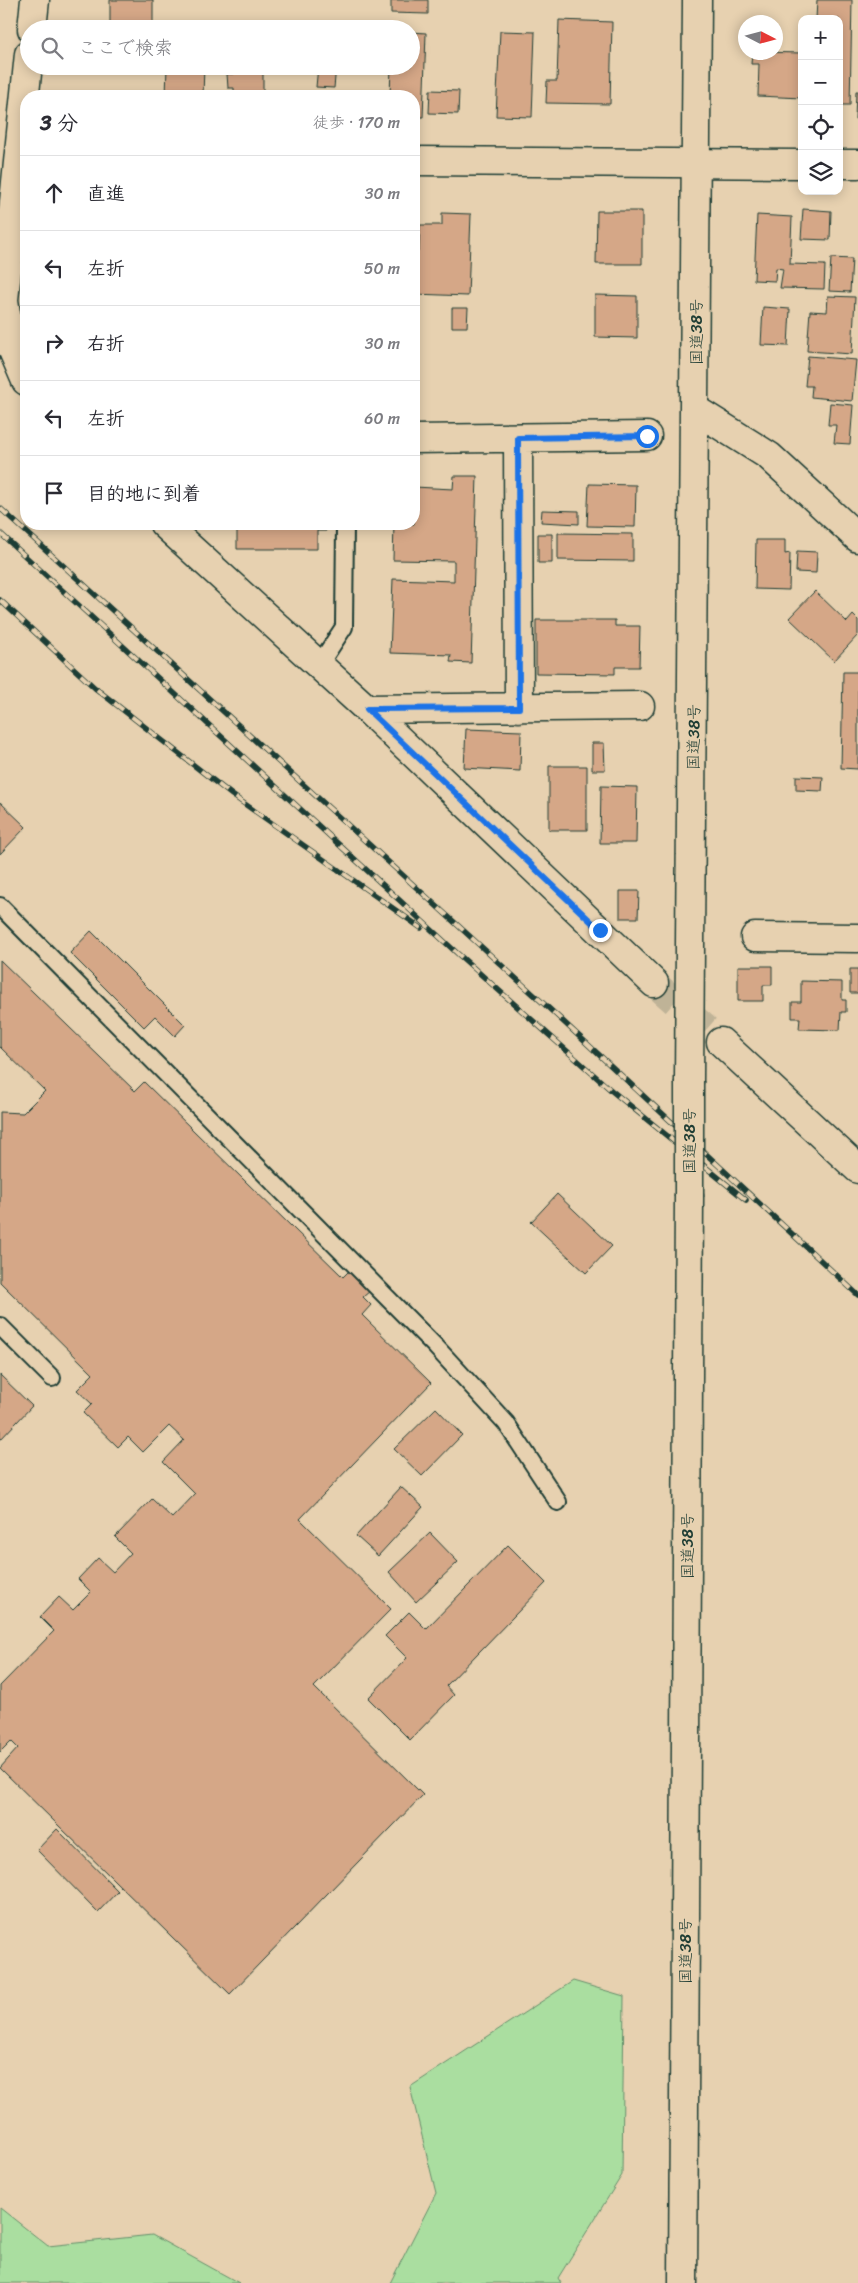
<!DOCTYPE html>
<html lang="ja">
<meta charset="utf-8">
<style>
:root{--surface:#fff;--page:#f2f2f3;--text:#2b2b33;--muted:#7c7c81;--line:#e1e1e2}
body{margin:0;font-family:Sriracha,"Klee One",sans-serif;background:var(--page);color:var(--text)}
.controls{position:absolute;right:15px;top:15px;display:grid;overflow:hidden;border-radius:10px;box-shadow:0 2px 12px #0003}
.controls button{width:45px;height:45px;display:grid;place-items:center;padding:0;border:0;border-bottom:1px solid var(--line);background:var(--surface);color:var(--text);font:25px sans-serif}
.compass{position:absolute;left:738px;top:15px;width:45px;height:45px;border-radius:50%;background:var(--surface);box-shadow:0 2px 12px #0003;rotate:96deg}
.stop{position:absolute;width:15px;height:15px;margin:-11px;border:4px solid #1a73e8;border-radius:50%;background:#fff}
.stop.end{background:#1a73e8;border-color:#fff;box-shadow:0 1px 5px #0008}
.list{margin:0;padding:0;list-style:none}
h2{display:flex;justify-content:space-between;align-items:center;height:65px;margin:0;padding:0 20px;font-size:21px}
h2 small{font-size:16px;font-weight:400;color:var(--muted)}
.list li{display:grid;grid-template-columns:32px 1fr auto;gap:15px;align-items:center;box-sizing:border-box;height:75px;padding:0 20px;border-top:1px solid var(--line)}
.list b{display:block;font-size:19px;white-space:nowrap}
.list em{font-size:16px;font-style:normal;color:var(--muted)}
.icon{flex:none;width:28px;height:28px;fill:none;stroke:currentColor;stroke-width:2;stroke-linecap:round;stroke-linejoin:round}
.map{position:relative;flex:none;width:858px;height:2283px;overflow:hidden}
.search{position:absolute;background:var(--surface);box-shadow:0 2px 12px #0003;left:20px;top:20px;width:400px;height:55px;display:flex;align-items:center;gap:12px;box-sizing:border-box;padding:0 18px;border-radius:28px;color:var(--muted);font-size:19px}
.panel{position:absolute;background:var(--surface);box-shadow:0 2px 12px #0003;left:20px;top:90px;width:400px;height:440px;border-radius:20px}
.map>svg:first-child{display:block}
</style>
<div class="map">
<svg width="858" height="2283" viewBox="0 0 858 2283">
<rect width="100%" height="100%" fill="#e7d1b0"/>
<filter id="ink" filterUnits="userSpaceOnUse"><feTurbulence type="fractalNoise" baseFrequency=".02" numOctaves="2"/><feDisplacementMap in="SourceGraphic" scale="10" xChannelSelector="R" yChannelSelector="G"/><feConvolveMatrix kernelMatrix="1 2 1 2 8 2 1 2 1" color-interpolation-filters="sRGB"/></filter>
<g filter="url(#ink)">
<!-- green -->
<path fill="#aadea0" stroke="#648e6a" d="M573,1981L624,1996L622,2175L558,2278L561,2283H390L436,2193L410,2087Z
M0,2208L48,2246L152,2235L239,2283H0Z"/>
<!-- building -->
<path fill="#d5a787" stroke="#1f3d34" d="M110,0H153V29H110Z
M391,0H428V14L391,13Z
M817,0H852L850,105H839V19H816Z
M559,20L612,22L610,104L546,103L547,81H557Z
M500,31L535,32L532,117L496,116Z
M411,32L426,33L423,117H414V96H390L391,66H411Z
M752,52L802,53V98L758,96L759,64H751Z
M167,66H204L203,96H166Z
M234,66H263V96H234V88H228L227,74H234Z
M318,66H336L334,88L316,87Z
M430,90L459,91L458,114L429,113Z
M856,91H858V119H855Z
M803,209L831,211L830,240L801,239Z
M597,211H642V264H596Z
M442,213L471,214L468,296L414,294V250H419L420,225H442Z
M757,215L792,217L790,264L825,265L824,289L780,288L783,269L776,268L775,281L754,280Z
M831,258L852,259L850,292L829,291Z
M595,295L637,296V338L595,337Z
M828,296L855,297L852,354L807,351L810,311L827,312Z
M763,307L790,309L788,346L761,345Z
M452,308H468L467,327H452Z
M808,356L856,360L852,401L811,397L812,386H805Z
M830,403L853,405L850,444L834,443L836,425H828Z
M454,476H477L471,663L450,662L451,655L390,653L393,579L454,581V561L393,560L394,524H414V487L453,489Z
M589,484L636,485L635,527L587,526Z
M542,510L579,511V524L541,522Z
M237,524H326V531H317V549H237Z
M558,533L633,534V561L558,560Z
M538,534H552V563H538Z
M756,540H785V554L790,553L789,590L755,589Z
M797,551L817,552L816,573L796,572Z
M815,591L847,622L853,615L858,620V635L834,661L789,618Z
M536,620H615V626H640L639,667H615V674L536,673Z
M843,672H858V769L841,768Z
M466,729L521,731L520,771L464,768Z
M592,743H604L605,770H592Z
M549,766H587V830H549Z
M796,776L823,777L822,791L796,790Z
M601,786L637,787L636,843H600Z
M0,802L26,827L0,854Z
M620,891H639L638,918H620Z
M91,931L185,1025L175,1036L155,1016L144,1027L70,953Z
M0,960L135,1091L144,1082L343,1277L349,1271L370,1291L363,1297L371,1305L362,1315L431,1383L300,1519L391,1609L314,1687L423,1795L230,1994L0,1768L18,1748L11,1741L0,1752V1686L54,1631L40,1617L59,1597L73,1610L91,1592L78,1579L98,1558L113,1572L131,1553L115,1537L152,1499L172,1518L195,1494L163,1462L184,1440L169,1426L143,1452L128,1437L118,1447L83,1413L92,1404L77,1390L93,1374L0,1282V1112L23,1113L45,1091L0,1047Z
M738,966H772V985H763V1001H738Z
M850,969H858V993H850Z
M801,981L842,982V1000H846V1012H841L840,1030L799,1029L800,1018H792V1002H801Z
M557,1194L612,1246L586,1273L531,1222Z
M0,1375L32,1406L0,1440Z
M436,1408L462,1435L422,1476L394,1449Z
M401,1487L423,1507L378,1556L356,1536Z
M430,1533L458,1562L416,1602L389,1572Z
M508,1545L546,1583L446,1686L454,1695L410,1740L368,1698L407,1658L385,1636L409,1612L426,1629Z
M57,1829L118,1891L98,1912L37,1850Z"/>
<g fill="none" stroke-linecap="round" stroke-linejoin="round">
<!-- street-tunnel -->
<path stroke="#bfb397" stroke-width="28" stroke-dasharray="28 14" stroke-linecap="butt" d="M654,983L721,1042"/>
<defs>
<path id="lane" d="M319,665L344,627L345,524
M0,906L436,1347L506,1423L558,1502
M0,1326L52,1378"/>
<path id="street" d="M32,29L35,0
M414,161L802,164
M839,164H858
M26,381L11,346L4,300L29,54
M696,410L769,456L858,538
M518,438L519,708
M414,439L647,436
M164,524L367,709L654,983
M367,709L640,706
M755,937L858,938
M721,1042L858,1169"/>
<path id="highway" d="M689,1081L697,0
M683,2283L689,1197"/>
</defs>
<!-- lane casing -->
<use href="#lane" stroke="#1f3d34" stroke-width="20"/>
<!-- street casing -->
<use href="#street" stroke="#1f3d34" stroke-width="31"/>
<!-- highway casing -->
<use href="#highway" stroke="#1f3d34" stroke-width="31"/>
<!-- lane -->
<use href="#lane" stroke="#e7d1b0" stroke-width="16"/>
<!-- street -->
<use href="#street" stroke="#e7d1b0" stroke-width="28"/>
<!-- highway -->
<use href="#highway" stroke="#e7d1b0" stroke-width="28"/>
<defs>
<path id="rail" d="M0,508L554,1013L858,1295
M0,533L458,954L612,1091L746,1200
M0,600L95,688L232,795L421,928"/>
</defs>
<!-- rail casing -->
<use href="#rail" stroke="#1f3d34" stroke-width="5.5"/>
<!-- rail -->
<use href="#rail" stroke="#e7d1b0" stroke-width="4" stroke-dasharray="11" stroke-linecap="butt"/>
<defs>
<path id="highway-bridge" d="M689,1197V1081"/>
</defs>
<!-- highway-bridge casing -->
<use href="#highway-bridge" stroke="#1f3d34" stroke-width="31" stroke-linecap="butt"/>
<!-- highway-bridge -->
<use href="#highway-bridge" stroke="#e7d1b0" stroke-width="28"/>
</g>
</g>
<g fill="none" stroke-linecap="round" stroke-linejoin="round" filter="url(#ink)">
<!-- route -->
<path stroke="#1a73e8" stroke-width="6" d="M600,930L367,709L519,708L518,438L647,436"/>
</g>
<g text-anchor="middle" stroke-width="5" stroke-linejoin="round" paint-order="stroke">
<!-- street labels -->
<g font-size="16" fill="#1f3d34" stroke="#e7d1b0">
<text transform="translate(696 332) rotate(-90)" y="6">国道38号</text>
<text transform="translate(693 737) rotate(-89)" y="6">国道38号</text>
<text transform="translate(689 1141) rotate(-90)" y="6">国道38号</text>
<text transform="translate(687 1546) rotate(-90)" y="6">国道38号</text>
<text transform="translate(685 1951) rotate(-90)" y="6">国道38号</text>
</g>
</g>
</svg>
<div class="controls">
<button>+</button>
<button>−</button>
<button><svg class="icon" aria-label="locate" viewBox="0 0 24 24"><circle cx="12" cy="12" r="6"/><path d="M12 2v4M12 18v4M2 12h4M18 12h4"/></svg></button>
<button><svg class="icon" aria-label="layers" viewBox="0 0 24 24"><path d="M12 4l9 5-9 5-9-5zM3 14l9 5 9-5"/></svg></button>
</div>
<svg class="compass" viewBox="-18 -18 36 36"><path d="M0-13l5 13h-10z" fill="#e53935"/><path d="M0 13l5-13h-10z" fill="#7c7c81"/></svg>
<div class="stop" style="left:647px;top:436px"></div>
<div class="stop end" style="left:600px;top:930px"></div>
<div class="search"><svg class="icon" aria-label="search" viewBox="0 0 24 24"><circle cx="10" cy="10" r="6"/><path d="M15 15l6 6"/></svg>ここで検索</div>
<section class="panel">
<h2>3 分<small>徒歩 · 170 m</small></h2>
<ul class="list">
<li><svg class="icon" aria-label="ahead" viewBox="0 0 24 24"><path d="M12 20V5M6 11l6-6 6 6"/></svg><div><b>直進</b></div><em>30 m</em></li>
<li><svg class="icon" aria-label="left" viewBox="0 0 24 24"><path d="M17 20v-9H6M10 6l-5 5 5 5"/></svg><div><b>左折</b></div><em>50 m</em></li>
<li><svg class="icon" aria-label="right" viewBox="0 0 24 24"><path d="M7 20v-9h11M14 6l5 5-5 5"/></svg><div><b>右折</b></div><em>30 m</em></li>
<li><svg class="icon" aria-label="left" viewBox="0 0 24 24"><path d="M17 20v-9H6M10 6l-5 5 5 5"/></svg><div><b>左折</b></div><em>60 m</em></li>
<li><svg class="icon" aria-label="arrive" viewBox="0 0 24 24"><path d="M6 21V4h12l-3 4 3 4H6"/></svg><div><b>目的地に到着</b></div></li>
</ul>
</section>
</div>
